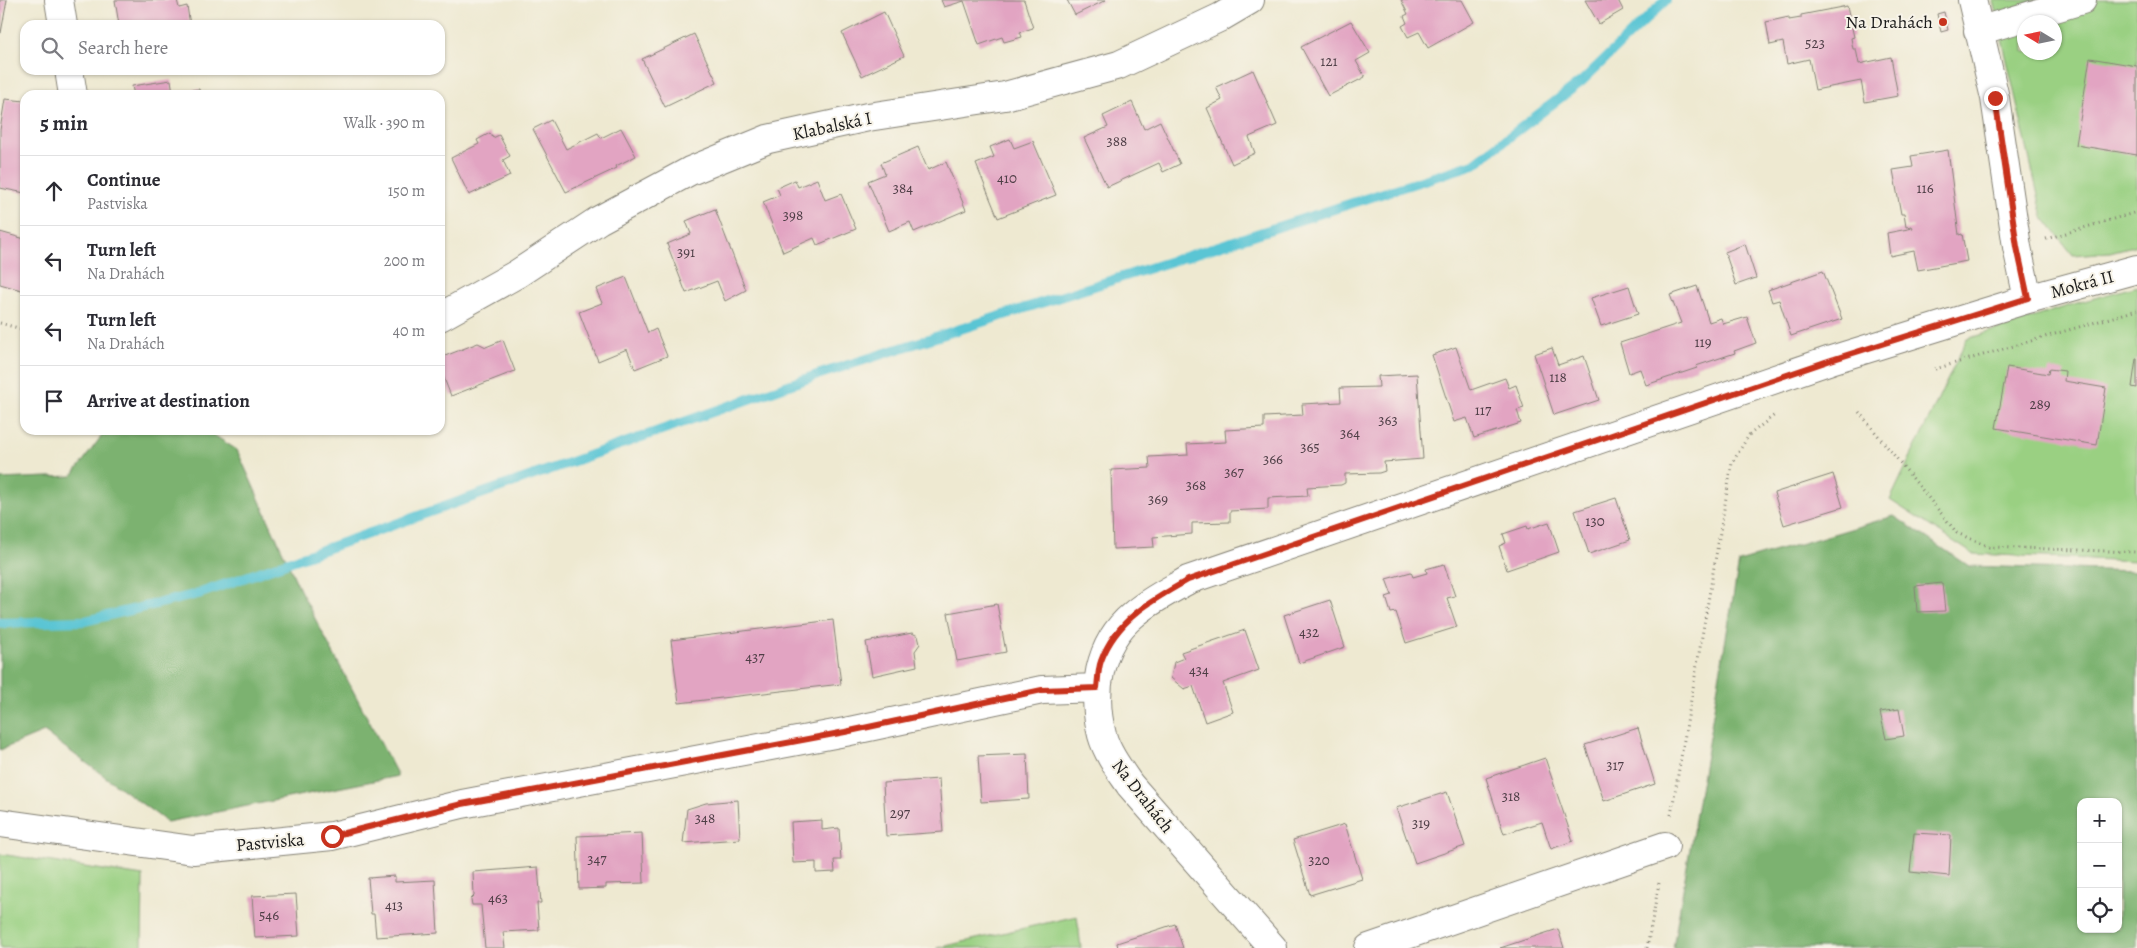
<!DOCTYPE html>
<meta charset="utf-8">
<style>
:root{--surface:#fff;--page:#f7f7f7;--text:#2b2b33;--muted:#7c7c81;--line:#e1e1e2}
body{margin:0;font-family:Alegreya,serif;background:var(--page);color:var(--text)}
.controls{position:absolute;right:15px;bottom:15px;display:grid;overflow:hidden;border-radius:10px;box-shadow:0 1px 4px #0004}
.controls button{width:45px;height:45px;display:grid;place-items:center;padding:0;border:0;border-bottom:1px solid var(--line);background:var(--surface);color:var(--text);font:25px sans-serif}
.compass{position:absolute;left:2017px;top:15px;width:45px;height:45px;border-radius:50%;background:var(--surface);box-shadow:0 1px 4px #0004;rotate:280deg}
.stop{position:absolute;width:15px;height:15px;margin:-11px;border:4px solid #c8321e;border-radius:50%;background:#fff}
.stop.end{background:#c8321e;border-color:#fff;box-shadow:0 1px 5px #0008}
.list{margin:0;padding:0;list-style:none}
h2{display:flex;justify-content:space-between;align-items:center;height:65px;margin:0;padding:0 20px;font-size:21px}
h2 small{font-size:16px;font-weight:400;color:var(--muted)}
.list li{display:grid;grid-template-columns:32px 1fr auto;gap:15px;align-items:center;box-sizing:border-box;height:70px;padding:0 20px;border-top:1px solid var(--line)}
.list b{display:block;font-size:19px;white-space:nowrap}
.list p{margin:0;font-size:16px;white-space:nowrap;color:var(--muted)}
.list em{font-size:16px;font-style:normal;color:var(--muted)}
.icon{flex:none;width:28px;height:28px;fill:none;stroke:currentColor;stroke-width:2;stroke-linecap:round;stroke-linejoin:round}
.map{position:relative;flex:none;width:2137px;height:948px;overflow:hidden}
.search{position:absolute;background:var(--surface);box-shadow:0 1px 4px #0004;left:20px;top:20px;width:425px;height:55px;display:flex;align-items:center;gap:12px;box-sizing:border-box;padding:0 18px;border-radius:15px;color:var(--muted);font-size:19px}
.panel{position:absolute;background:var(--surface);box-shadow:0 1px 4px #0004;left:20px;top:90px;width:425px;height:345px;border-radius:15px}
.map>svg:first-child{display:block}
</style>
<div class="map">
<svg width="2137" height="948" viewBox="0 0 2137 948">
<rect width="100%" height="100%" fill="#f7f3e8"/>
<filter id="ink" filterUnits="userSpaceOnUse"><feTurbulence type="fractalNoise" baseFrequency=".02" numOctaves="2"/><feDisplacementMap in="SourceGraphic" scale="10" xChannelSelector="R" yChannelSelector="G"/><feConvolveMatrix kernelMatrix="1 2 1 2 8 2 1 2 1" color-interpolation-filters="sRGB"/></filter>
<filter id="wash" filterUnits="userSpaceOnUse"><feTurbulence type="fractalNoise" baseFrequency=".0096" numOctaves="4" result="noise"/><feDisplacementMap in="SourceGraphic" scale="20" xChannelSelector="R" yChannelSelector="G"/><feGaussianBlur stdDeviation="1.12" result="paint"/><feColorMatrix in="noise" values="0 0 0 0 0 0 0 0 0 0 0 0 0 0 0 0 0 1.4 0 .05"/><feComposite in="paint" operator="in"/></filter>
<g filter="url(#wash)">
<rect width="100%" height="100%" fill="#eee9d1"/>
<!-- green -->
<path fill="#9ad082" stroke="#5b764f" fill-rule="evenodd" d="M1993,0H2137V245L2110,252L2073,255L2043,217ZM2024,22H2054V52H2024Z
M2137,286V561L1973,554L1890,500L1967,339L2077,303Z
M0,854L143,876L142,948H0Z
M1077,916L1081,948H937Z"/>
<!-- forest -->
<path fill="#7bb270" stroke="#4c6746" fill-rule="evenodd" d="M106,430H206L237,450L300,590L398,776L167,822L44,732L0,750V479L72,476Z
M1894,516L1969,566L2137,571V948H1673L1739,562ZM2081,802H2118V929H2081Z"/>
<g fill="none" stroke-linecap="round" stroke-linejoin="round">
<!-- stream -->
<path stroke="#5ac5d4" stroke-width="10" d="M0,623L85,621L198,594L814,376L1474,164L1582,81L1666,0"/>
</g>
<g id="blocks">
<!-- building -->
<path fill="#e2a4c2" d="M0,0H7L1,33H0Z
M115,0H177L179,8L187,6L190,25H119Z
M941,0H1024L1033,28L1020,32L1022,37L1004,42L1002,37L979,45L964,1L944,7Z
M1067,0H1106L1075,15Z
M1401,0H1462L1474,22L1428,48L1419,32L1408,37L1402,26L1407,23L1404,16L1408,14Z
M1585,0H1618L1623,10L1599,24Z
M1847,6L1854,37L1851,38L1853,49H1856L1859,64L1891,57L1898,96L1865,102L1861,81L1815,90L1809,59L1787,64L1783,42L1770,45L1766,22L1789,17V20L1801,18V15Z
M884,12L904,56L862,76L842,33Z
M1944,12L1948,30L1941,32L1937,14Z
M1351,21L1370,53L1356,61L1365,77L1328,96L1301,47Z
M694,34L717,82L665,107L642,59Z
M2090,58L2137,66V155L2076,145Z
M1253,70L1277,125L1249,137L1255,153L1232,164L1207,108L1222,100L1216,87Z
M171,80L173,93L199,89L200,95H134L132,86Z
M5,99L25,101V193L0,188V130Z
M1132,102L1144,129L1160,121L1180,164L1163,172L1159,163L1107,187L1084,138L1108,127L1103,116Z
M551,120L566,149L598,133L601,138L621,128L636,156L616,166L617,168L566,192L533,129Z
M490,133L493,138L499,135L510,156L503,160L510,176L469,195L451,158L479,144L477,140Z
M1010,139L1014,148L1033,141L1056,195L998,218L976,164L994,157L990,147Z
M918,147L928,170L946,162L966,210L914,232L910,222L889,231L868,181L885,174L881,163Z
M1948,150L1959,235L1962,234L1967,261L1918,270L1914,251L1890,256L1887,233L1913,228L1912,226L1906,227L1904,214H1901L1893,170L1913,167L1911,156Z
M817,179L825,200L841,194L856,229L817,245L814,238L783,252L763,202L780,195L777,188L795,180L798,187Z
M715,209L746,290L725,301L717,281L686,293L667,244L691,234L686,221Z
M0,232L25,239V291L0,284Z
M1745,244L1756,278L1736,285L1725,252Z
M1823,271L1842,319L1791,336L1779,300L1772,302L1768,290Z
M626,277L648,333L656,329L667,356L635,369L627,349L598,361L579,312L602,303L596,289Z
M1629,286L1638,314L1601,326L1591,298Z
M1697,286L1709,322L1721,318L1723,324L1747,317L1756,343L1734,351L1735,353L1696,366L1697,368L1646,385L1640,369L1629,373L1620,343L1681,323L1670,295Z
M503,340L515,371L451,396L440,368V358L478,343L486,347Z
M1456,347L1471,390L1505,378L1509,388L1516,385L1524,408L1517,410L1521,423L1474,438L1467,418L1454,422L1432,355Z
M1552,348L1558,365L1584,356L1599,400L1554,415L1534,354Z
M2136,359H2137V388L2132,387Z
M2007,367L2048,374L2049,369L2065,371L2064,381L2106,388L2097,445L1996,428Z
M1417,374L1423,459L1384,462L1385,471L1379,473L1345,474V483L1341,485L1307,487L1308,496L1268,498V509L1230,511V522L1192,523V534L1153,537L1154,547L1113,549L1111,470L1150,468L1149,457L1188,455L1187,444L1226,442L1225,430L1264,428V417L1303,415L1302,404L1341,402L1340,388L1379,387L1378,376Z
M1833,474L1843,507L1784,525L1774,493Z
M1616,498L1630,540L1589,554L1575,511Z
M1549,522L1559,552L1507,570L1499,546L1506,543L1503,534L1527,526L1528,529Z
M1444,564L1455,596L1447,598L1457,627L1406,643L1396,612L1391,613L1386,597L1392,595L1386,579L1411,572L1413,577L1427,573L1426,569Z
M1942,583L1945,611L1917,612L1915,586Z
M1330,600L1345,647L1299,663L1284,615Z
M997,604L1006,652L957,661L948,613Z
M833,620L841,684L679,703L671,640Z
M1245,630L1259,670L1223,683L1233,712L1205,722L1193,686L1184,689L1171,678L1174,662L1184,658L1181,652Z
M912,633L918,636L920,644L915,651L917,666L872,676L866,642Z
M1899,709L1904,736L1886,739L1880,712Z
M1638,728L1655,784L1604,801L1585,745Z
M1027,754L1029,799L981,802L978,756Z
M1545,758L1573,841L1551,849L1542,822L1504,834L1486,778Z
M939,779L943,832L886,836L883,783Z
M1447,792L1465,846L1415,863L1396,808Z
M738,800L740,839L683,843L687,809L706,803Z
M822,820V830L839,828L841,860H834L835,872L816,873V862L793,863L791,822Z
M1345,824L1362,879L1310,895L1293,840Z
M642,833L644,883L606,884V888L579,889L577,836Z
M1914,833L1951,835L1949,876L1910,872Z
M538,867L541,903H537L539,930L503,932L505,948H485L481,905H472L471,899L474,896L473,872Z
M395,876V882L435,880L438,933L376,937L374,914H371L368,878Z
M296,894L299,936L255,938L252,896Z
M1175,924L1183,948H1118L1117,943Z
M1558,929L1564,948H1500Z"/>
</g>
</g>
<g filter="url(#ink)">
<use href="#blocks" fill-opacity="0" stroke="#858276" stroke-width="1"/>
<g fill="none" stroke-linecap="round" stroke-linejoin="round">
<defs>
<path id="minor" d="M59,0L63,25
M1972,0L1995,98L2017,247L2028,299
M1978,31L2082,0
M69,70L73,95
M440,317L517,274L599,220L690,171L768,139L868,117L1005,96L1119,65L1221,17L1250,0
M0,823L193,850L332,836L462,804L845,732L1042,690L1097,688
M1273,948L1130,785C1119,769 1107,753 1102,735C1091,693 1098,644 1133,615C1150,600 1169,591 1188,580L1831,360L2028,299L2137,269
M1369,948L1665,846"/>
</defs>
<!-- minor casing -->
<use href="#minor" stroke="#858276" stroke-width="30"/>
<!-- path -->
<path stroke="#858276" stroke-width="3" stroke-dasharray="1 4" stroke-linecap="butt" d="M2046,239L2137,212
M0,323L25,330
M1935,369L2137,310
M1859,412L1957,533L1989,547L2137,552
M1671,815L1732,463L1749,435L1776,414
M1647,948L1659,883"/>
<!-- minor -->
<use href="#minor" stroke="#fff" stroke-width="28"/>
</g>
</g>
<g fill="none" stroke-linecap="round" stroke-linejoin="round" filter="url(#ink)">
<!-- route -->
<path stroke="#c8321e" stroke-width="6" d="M332,836L462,804L845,732L1042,690L1097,688C1098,680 1098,669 1101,661C1116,620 1152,600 1188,580L1831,360L2028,298L2017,247L1995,98"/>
</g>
<!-- markers -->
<circle fill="#c8321e" stroke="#f7f3e8" stroke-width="2" cx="1943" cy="22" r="5"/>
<g text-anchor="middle" stroke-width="4" stroke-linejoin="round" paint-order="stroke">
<!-- number labels -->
<g font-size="15" fill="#4e3e46">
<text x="1815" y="48">523</text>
<text x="1329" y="66">121</text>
<text x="1117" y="146">388</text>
<text x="1007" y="183">410</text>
<text x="903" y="193">384</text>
<text x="1925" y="193">116</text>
<text x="793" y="220">398</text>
<text x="686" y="257">391</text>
<text x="1703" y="347">119</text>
<text x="1558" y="382">118</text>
<text x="2040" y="409">289</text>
<text x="1483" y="415">117</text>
<text x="1388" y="425">363</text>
<text x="1350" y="438">364</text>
<text x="1310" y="452">365</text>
<text x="1273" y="464">366</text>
<text x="1234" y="477">367</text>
<text x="1196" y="490">368</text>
<text x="1158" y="504">369</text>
<text x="1595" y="526">130</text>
<text x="1309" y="637">432</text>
<text x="755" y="662">437</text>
<text x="1199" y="675">434</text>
<text x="1615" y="770">317</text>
<text x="1511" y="801">318</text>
<text x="900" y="818">297</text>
<text x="705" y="823">348</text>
<text x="1421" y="828">319</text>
<text x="597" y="864">347</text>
<text x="1319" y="865">320</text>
<text x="498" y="903">463</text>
<text x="394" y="910">413</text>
<text x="269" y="920">546</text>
</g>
<!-- poi labels -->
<g font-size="18" fill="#1c1c1c" stroke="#f7f3e8" text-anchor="end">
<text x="1933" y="28">Na Drahách</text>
</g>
<!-- street labels -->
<g font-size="18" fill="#1c1c1c" stroke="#f7f3e8">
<text transform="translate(832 126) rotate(-12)" y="6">Klabalská I</text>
<text transform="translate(2082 284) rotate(-15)" y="6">Mokrá II</text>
<text transform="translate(1143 796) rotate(52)" y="6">Na Drahách</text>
<text transform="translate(270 842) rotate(-5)" y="6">Pastviska</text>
</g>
</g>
</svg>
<div class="controls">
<button>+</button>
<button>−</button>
<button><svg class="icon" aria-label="locate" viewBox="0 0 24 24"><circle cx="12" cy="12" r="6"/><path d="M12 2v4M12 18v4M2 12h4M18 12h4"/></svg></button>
</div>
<svg class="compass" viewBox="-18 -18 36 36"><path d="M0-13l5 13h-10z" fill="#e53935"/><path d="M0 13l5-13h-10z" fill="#7c7c81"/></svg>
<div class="stop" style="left:332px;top:836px"></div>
<div class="stop end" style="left:1995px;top:98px"></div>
<div class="search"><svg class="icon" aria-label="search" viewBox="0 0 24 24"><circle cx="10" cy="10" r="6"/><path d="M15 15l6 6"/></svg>Search here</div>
<section class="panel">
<h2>5 min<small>Walk · 390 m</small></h2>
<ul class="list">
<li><svg class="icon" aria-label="ahead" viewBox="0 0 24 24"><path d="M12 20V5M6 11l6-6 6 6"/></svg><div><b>Continue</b><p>Pastviska</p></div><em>150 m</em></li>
<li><svg class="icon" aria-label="left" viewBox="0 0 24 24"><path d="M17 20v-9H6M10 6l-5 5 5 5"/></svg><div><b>Turn left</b><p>Na Drahách</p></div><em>200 m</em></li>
<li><svg class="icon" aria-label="left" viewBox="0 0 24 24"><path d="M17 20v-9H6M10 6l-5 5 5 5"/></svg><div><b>Turn left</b><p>Na Drahách</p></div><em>40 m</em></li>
<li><svg class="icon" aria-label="arrive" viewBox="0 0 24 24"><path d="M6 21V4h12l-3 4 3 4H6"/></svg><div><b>Arrive at destination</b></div></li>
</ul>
</section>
</div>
